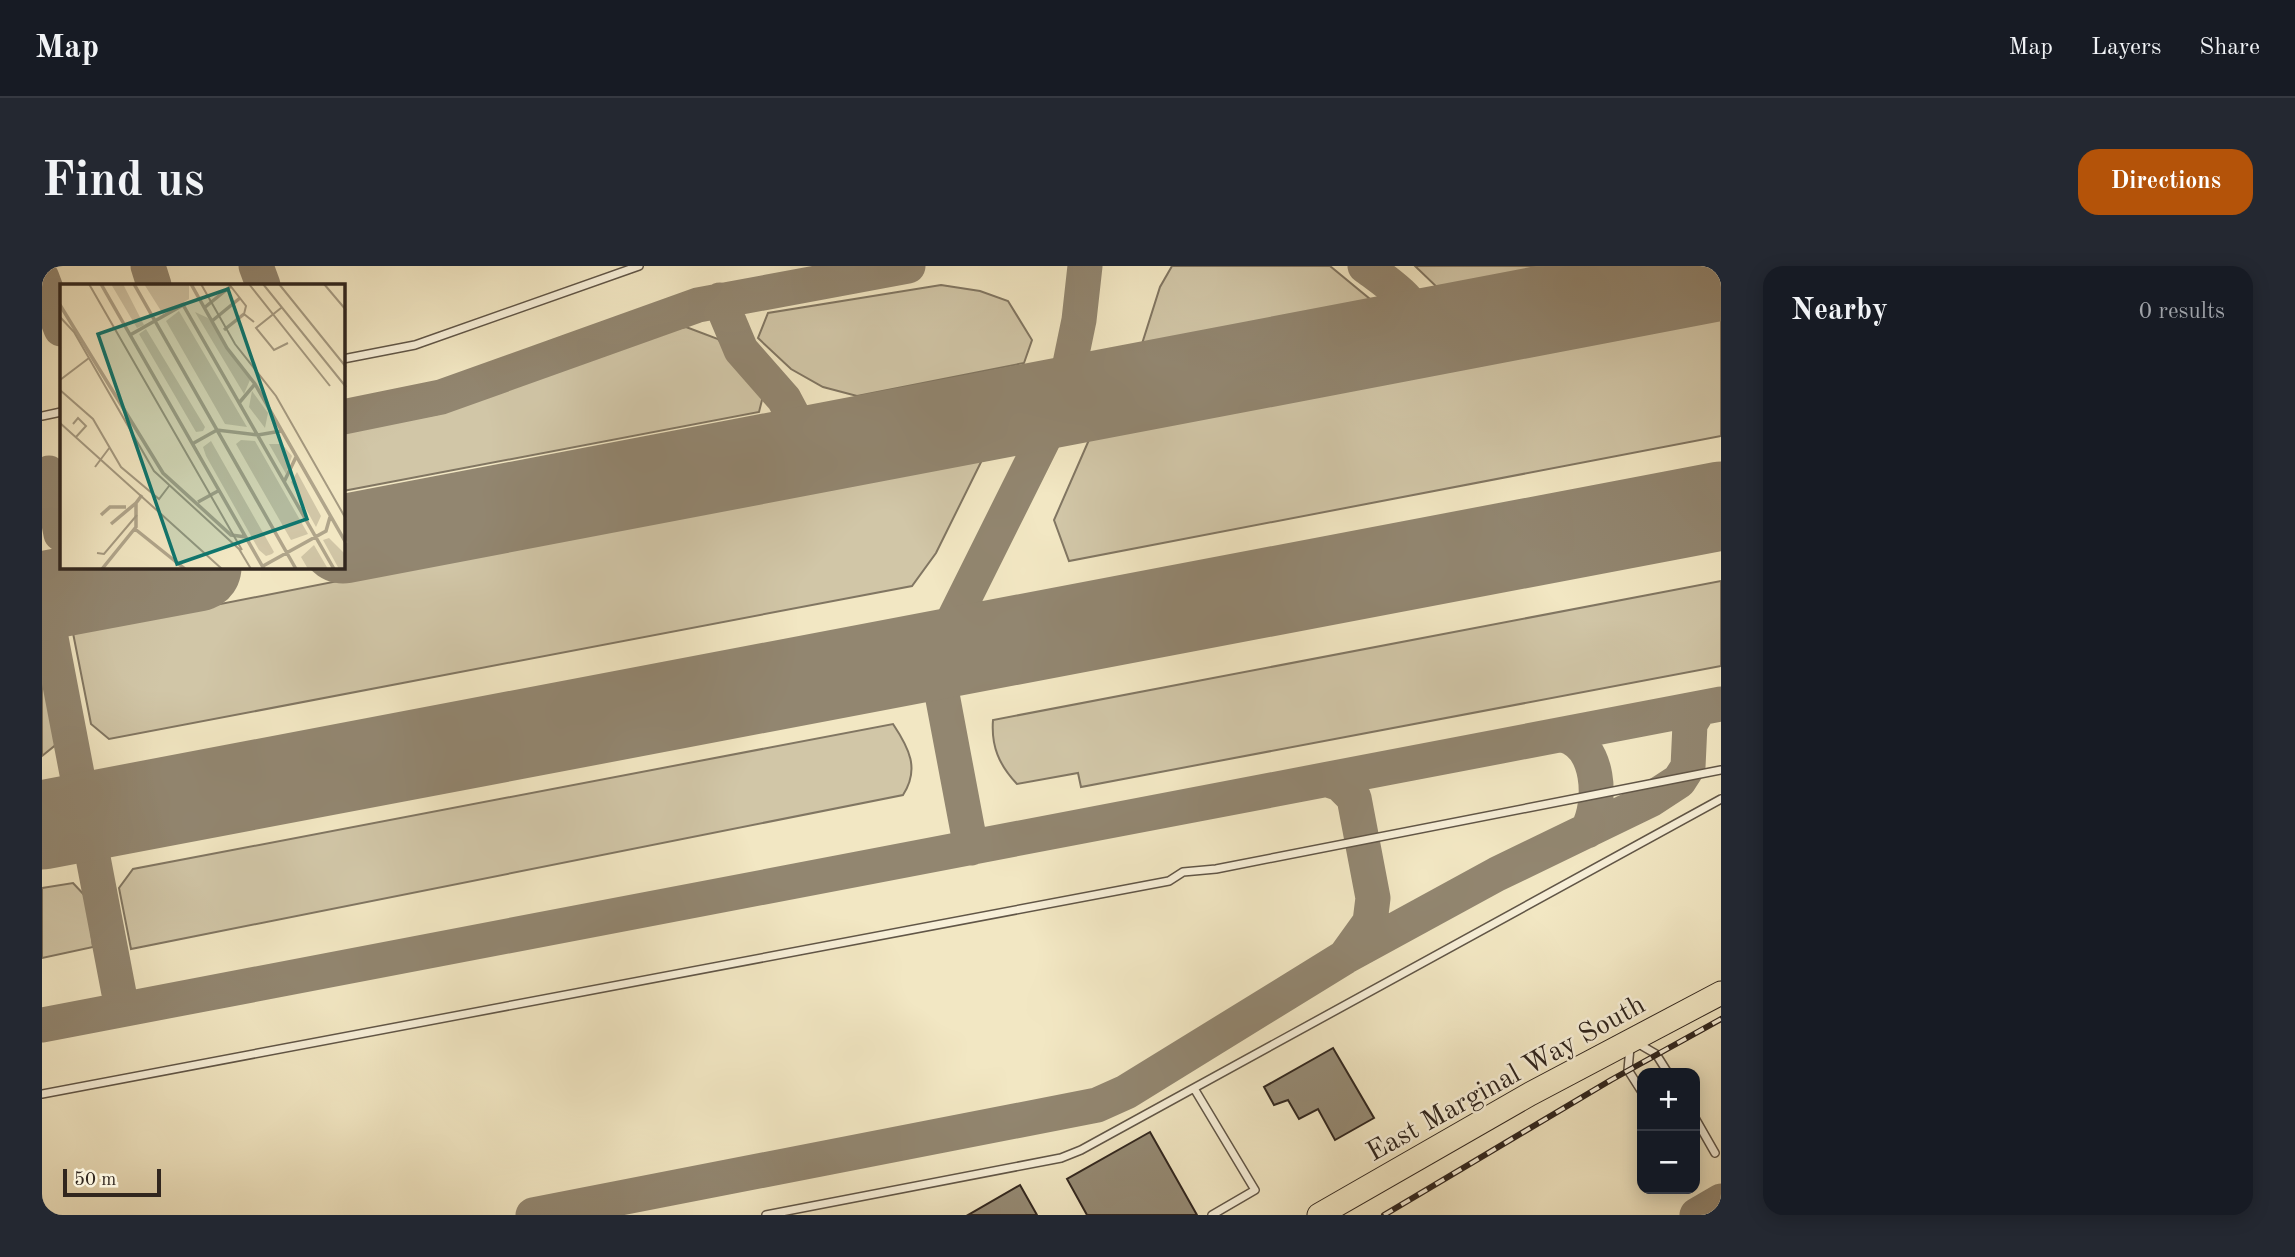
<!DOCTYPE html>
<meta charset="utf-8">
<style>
:root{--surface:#171b24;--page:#242831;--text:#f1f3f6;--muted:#9ea1a6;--line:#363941;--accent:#b45309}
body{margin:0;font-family:"Old Standard TT",serif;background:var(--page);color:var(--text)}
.controls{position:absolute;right:21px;bottom:21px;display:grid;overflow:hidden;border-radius:14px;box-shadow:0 4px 18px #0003}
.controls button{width:63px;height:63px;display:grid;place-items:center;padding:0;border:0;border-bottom:2px solid var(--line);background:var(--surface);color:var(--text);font:35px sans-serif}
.scale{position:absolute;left:21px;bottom:18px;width:98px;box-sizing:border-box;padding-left:7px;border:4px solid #31261e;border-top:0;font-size:19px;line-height:24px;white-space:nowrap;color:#31261e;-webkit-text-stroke:5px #f7efd8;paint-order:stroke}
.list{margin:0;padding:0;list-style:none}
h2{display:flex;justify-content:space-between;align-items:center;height:91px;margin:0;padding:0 28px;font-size:30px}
h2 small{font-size:23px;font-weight:400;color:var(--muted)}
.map{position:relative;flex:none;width:1679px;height:949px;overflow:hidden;border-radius:21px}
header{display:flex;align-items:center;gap:42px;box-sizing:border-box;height:98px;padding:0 35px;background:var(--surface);border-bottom:2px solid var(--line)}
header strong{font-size:33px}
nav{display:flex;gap:38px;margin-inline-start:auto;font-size:24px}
.intro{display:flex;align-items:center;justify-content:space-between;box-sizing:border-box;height:168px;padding:0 42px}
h1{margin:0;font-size:49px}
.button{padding:18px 32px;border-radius:21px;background:var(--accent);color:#fff;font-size:24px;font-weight:700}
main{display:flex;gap:42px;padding:0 42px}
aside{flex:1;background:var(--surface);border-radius:21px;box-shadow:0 4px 18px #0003}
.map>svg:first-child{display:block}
</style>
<header>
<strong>Map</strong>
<nav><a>Map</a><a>Layers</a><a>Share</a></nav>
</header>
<div class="intro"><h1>Find us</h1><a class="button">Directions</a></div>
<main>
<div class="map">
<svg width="1679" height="949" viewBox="0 0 1679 949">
<rect width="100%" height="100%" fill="#f2e7c3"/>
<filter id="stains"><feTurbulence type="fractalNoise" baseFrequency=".00286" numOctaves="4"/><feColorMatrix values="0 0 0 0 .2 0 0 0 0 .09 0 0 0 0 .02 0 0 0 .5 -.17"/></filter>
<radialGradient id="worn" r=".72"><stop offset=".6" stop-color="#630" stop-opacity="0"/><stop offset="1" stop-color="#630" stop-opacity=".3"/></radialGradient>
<!-- green -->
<path fill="#d1c6a7" stroke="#817662" stroke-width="2" d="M1130,0H1288L1334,38L1099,81L1118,21Z
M1373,0H1538L1401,27Z
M899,19L938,25L966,35L990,74L982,97L815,130L781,121L749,103L716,72L726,47Z
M1679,48V170L1027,295L1012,254L1050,167Z
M644,61L676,73L710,113L721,130L717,146L301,225V166L396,148L616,67Z
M943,188L894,287L870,320L67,473L49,458L31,367Z
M1679,315V400L1039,521L1036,507L975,518C957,499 949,480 951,454Z
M0,402L16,477L0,490Z
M851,458C867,482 878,503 861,529L89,683L77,622L91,603Z
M31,617L45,632L51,681L0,692V622Z"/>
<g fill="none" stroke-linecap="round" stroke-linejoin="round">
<!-- taxiway -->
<path stroke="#928670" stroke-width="35" d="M106,0L112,19
M214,0L221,19
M1323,0C1347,18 1374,35 1384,65
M0,12L19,63
M678,34L699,84L742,133L769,184
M301,151L399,131L656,39L866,0
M7,207L19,268
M26,301L30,325
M1,330L80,743
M1521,469C1558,478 1561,536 1545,565
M1286,514L1298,518L1312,532L1331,632L1328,656L1305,688
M929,582L893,391L1020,136L1037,54L1043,0
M0,759L1679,438
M491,949L1055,839L1084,826L1303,691L1455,608L1608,534L1637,515L1646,501L1648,458L1657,443
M1655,949L1679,935"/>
<!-- runway -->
<path stroke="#928670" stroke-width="89" d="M301,273L1679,10
M0,330L155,301
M0,559L1679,240"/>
</g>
<!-- building -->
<path fill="#958a74" stroke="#31261e" stroke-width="2" d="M1291,782L1332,852L1293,874L1276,843L1257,853L1246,834L1232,839L1222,821Z
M1108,866L1155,949H1045L1025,913Z
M978,919L995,949H926Z"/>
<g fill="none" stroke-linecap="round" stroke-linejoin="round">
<defs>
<path id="lane" d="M301,93L373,79L597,0
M0,150L19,146
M1595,777L1614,788L1626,807
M1588,781L1586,804L1600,826
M1153,824L1213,924L1170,949
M0,828L1127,615L1141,606L1174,603L1679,504
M1653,852L1673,887
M724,949L1019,892L1039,884L1679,533"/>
<path id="primary" d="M1277,949L1488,828L1679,727"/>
</defs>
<!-- lane casing -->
<use href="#lane" stroke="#615647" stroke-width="10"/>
<!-- primary casing -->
<use href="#primary" stroke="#31261e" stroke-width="25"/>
<!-- lane -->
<use href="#lane" stroke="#f7efd8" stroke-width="7"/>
<!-- primary -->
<use href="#primary" stroke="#f2e7c3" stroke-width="23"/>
<defs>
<path id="rail" d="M1342,949L1569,814L1679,753"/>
</defs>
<!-- rail casing -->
<use href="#rail" stroke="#31261e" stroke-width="6"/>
<!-- rail -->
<use href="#rail" stroke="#f7efd8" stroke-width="3.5" stroke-dasharray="10" stroke-linecap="butt"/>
</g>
<g text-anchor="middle" stroke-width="5" stroke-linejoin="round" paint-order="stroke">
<!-- street labels -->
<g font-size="28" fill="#31261e" stroke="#f7efd8">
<text transform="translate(1463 811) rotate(-29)" y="10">East Marginal Way South</text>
</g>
</g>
<!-- overview -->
<g transform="translate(18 18)">
<rect width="285" height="285" fill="#f2e7c3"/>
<path d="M51,0H63L84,41L77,44ZM84,0H129V15L103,30ZM119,27L187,143L165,140L106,37ZM135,28L148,34L190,96L184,110ZM86,45L145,143L143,147L136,148L79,50ZM192,107L208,129L205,144L189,123ZM181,156L195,157L248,250L231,256L176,160ZM151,157L214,268L212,270L206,272L199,266L146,172L143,163ZM209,160H222L232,172L226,190ZM237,188L261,232L256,243L231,198ZM269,254L285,270V285H279L263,256ZM254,261L268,285H248L241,273Z" fill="#d1c6a7"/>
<path fill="none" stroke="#b0a58b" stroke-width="3.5" d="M41,0L204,285M74,0L236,285M131,0L167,64L195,100L286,259M122,19L274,285M0,21L103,189L171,251L186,253M144,24L171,2M152,37L180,14M164,46L184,30M70,51L123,21M179,119L195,100M132,160L157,146L198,151L221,147M224,198L236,173M138,218L158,207M41,231L50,223H66M51,240L76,219M75,245L125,285M203,282L266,247L270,233M42,285L76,243V219L82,211"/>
<path fill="none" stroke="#a59a81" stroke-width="2" d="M29,0L182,266M141,0L175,60L216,112L286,235M169,0L186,22L184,30L194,38M189,0L270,102M203,0L286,103M219,0L286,83M264,0L286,26M221,24L196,44L214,66L228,59M0,33L14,48L94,187L179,265L191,285M0,96L29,74M0,106L33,135L61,183L99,215L109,202M0,139L162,285M13,140L18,134L26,142L16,153M35,183L50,163M37,269L44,270L77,231"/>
<path fill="#0f766e" fill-opacity="0.15" stroke="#0f766e" stroke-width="3.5" d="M168,5L247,235L117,280L38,50Z"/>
<rect width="285" height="285" fill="none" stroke="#31261e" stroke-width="3.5"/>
</g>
<rect width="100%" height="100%" filter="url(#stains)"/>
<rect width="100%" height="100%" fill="url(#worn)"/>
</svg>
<div class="controls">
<button>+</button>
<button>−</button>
</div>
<div class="scale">50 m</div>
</div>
<aside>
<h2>Nearby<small>0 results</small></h2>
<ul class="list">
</ul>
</aside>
</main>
